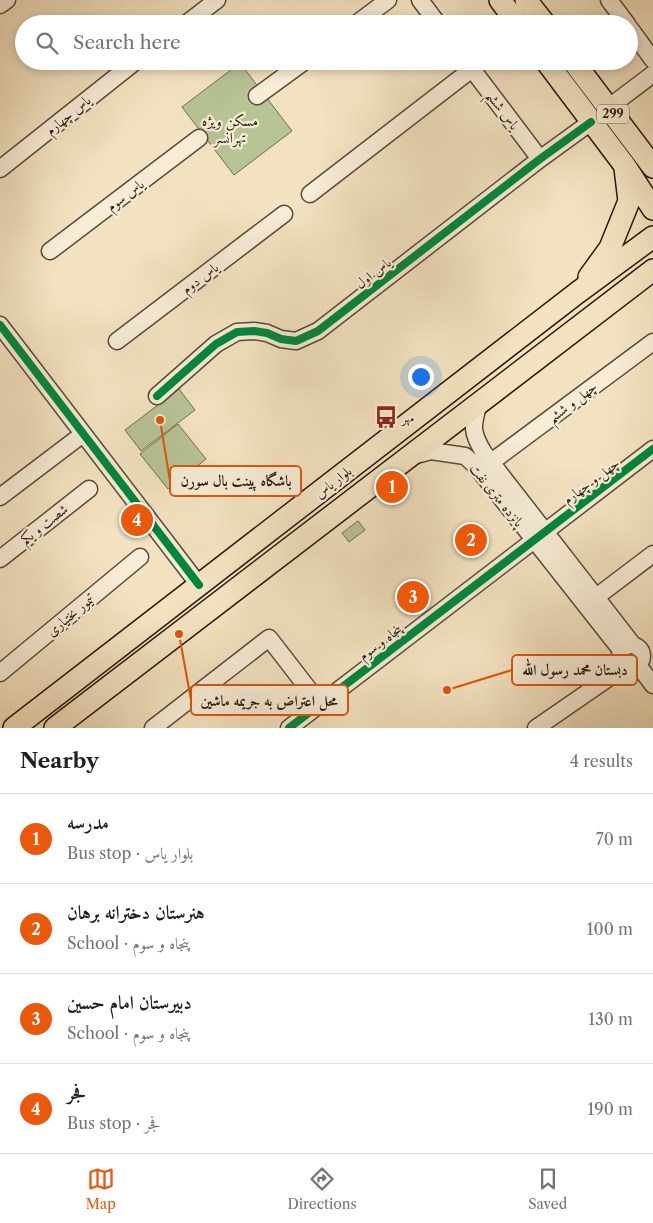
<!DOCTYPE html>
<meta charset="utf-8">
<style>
:root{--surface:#fff;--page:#f6f6f6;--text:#202124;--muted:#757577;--line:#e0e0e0;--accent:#ea580c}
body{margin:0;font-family:"Libre Caslon Text",Amiri,serif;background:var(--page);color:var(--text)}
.you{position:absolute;left:420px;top:376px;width:18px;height:18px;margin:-12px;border:4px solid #fff;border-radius:50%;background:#1a73e8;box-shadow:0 0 0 8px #1a73e833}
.badge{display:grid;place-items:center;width:32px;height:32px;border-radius:50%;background:var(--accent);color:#fff;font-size:16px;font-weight:700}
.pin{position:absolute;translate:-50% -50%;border:2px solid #fff;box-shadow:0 1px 5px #0006}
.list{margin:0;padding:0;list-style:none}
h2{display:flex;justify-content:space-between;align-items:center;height:65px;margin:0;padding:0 20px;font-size:21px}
h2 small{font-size:16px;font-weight:400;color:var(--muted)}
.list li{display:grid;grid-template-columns:32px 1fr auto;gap:15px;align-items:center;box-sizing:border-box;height:90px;padding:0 20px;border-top:1px solid var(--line)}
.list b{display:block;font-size:19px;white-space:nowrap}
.list p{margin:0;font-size:16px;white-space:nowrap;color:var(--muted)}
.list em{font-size:16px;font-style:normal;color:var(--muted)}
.icon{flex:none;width:28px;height:28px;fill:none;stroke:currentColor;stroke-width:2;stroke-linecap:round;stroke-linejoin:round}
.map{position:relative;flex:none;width:653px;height:728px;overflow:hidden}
.search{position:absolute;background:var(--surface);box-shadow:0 2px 8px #0003;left:15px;right:15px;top:15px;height:55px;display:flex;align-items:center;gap:12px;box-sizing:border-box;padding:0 18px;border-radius:28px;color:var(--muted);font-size:19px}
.sheet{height:425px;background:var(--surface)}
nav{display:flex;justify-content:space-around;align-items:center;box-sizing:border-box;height:70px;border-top:1px solid var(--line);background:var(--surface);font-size:14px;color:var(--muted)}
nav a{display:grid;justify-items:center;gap:2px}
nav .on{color:var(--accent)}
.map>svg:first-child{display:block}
</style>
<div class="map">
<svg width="653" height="728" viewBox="0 0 653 728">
<rect width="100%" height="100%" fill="#f3e2c0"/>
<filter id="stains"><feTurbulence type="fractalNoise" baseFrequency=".004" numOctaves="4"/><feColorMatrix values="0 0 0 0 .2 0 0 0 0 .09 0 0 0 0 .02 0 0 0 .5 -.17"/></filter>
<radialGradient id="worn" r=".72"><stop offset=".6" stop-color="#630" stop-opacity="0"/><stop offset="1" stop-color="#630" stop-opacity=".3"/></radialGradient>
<!-- green -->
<path fill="#b7c496" stroke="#6f6e52" d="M240,63L292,131L234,175L182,107Z
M179,389L195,410L141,451L125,430Z
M178,424L206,459L168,489L140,454Z
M358,521L365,530L349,542L342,533Z"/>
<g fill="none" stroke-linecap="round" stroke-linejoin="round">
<defs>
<path id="minor" d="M420,0L438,24
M609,0L627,24
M0,5L7,0
M187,23L217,0
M356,24L388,0
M629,27L653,60
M466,61L540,159
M257,96L305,61
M608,108L653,74
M0,169L136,61
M310,194L472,69
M50,251L199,138
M0,325L199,585
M117,341L284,214
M157,396L216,344L237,332L254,331L267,333L281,339L296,341L318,331L540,159L591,122
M479,403C472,426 471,432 484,453L633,645
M412,456L431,451L465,456L476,466L621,650
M482,469L653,342
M0,497L83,434
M0,559L89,489
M587,604L653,554
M620 656a11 11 0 1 1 22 0a11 11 0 1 1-22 0Z
M638,665L653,685
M0,673L140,557
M153,728L269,638L320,704
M289,728L653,449
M536,728L626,666"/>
<path id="major" d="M500,0L518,24
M526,0L545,24
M546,61L625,166L653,209
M573,61L653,167
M589,277L610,248L629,201L625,168
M14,728L577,293L653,237
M55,728L653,270"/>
</defs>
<!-- minor casing -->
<use href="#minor" stroke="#5a4a3b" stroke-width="19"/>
<!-- major casing -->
<use href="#major" stroke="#27180f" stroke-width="24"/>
<!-- minor -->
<use href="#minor" stroke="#f7ecd6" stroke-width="16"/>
<!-- major -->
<use href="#major" stroke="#f3e2c0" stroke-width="21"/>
<defs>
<path id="cycleway" d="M0,325L199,585
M157,396L216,344L237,332L254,331L267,333L281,339L296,341L318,331L540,159L591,122
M289,728L653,449"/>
</defs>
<!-- cycleway casing -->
<use href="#cycleway" stroke="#f7ecd6" stroke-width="11"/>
<!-- cycleway -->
<use href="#cycleway" stroke="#00873e" stroke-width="8"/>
</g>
<!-- icons -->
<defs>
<symbol id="bus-bare" viewBox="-9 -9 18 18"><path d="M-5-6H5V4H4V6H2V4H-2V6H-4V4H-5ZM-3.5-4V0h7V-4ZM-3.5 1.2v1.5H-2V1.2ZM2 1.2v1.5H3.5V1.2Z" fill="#8f2418" stroke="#f7ecd6" stroke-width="2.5" paint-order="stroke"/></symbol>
</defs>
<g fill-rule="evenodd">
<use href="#bus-bare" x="370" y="401" width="32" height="32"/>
</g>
<g text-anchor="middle" stroke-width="4.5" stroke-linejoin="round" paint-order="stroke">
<!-- shield labels -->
<rect fill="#f7ecd6" stroke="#65584b" stroke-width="1" x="597" y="104.5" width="32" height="19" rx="4"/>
<g font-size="12" font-weight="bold" fill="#27180f">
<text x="613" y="118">299</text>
</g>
<!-- street labels -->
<g font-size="14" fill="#27180f" stroke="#f7ecd6">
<text transform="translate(503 110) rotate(53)" y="5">یاس ششم</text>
<text transform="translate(68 115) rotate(-39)" y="5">یاس چهارم</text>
<text transform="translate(125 195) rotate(-37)" y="5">یاس سوم</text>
<text transform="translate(373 273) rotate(-38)" y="5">یاس اول</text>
<text transform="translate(200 278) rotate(-37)" y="5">یاس دوم</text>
<text transform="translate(572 402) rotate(-37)" y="5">چهل و ششم</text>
<text transform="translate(591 481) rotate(-37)" y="5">چهل و چهارم</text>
<text transform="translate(333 482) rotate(-38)" y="5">بلوار یاس</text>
<text transform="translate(497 495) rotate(51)" y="5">پانزده متری نفت</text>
<text transform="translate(44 524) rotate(-38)" y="5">شصت و یکم</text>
<text transform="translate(70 615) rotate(-40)" y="5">تیمور بختیاری</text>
<text transform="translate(380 642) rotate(-37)" y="5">پنجاه و سوم</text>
</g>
<!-- poi labels -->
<g font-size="14" fill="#27180f" stroke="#f7ecd6" text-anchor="start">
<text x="402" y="422">مهر</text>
</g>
<!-- neighbourhood labels -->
<g font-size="15" fill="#27180f" stroke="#f7ecd6">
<text x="230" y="126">مسکن ویژه<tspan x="230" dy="17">تهرانسر</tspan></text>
</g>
</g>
<!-- callouts -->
<path fill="none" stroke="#de560c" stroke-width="2" d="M160 420L170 481M447 690L512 670M179 634L191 700"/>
<g fill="#de560c" stroke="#f7ecd6" stroke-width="2">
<circle cx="160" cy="420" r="5"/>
<circle cx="447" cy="690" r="5"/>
<circle cx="179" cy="634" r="5"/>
</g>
<g fill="#f7ecd6" stroke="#de560c" stroke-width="2">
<rect x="170" y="466" width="131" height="30" rx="5"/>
<rect x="512" y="655" width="125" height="30" rx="5"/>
<rect x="191" y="685" width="157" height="30" rx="5"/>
</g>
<g font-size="15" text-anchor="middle" font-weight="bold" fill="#27180f">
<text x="236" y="486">باشگاه پینت بال سورن</text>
<text x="575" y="675">دبستان محمد رسول الله</text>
<text x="269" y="706">محل اعتراض به جریمه ماشین</text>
</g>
<rect width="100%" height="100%" filter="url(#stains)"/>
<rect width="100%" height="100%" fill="url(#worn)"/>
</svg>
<div class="you"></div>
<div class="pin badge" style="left:392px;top:487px">1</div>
<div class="pin badge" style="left:471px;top:540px">2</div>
<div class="pin badge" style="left:413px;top:597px">3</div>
<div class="pin badge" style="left:137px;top:520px">4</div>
<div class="search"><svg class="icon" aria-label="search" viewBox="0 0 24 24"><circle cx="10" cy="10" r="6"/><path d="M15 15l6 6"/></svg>Search here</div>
</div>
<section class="sheet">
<h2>Nearby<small>4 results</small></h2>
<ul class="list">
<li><span class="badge">1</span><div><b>مدرسه</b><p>Bus stop · بلوار یاس</p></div><em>70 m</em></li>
<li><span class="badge">2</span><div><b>هنرستان دخترانه برهان</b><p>School · پنجاه و سوم</p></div><em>100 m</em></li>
<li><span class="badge">3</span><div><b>دبیرستان امام حسین</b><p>School · پنجاه و سوم</p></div><em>130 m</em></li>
<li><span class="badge">4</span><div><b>فجر</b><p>Bus stop · فجر</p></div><em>190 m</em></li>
</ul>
</section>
<nav>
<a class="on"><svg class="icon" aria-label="map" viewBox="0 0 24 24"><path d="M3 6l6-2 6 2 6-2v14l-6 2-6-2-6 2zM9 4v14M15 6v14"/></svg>Map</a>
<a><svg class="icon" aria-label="directions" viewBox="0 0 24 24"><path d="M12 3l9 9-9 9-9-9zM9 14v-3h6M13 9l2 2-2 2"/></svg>Directions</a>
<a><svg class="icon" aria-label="saved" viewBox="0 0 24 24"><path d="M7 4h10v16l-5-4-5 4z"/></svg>Saved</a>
</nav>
